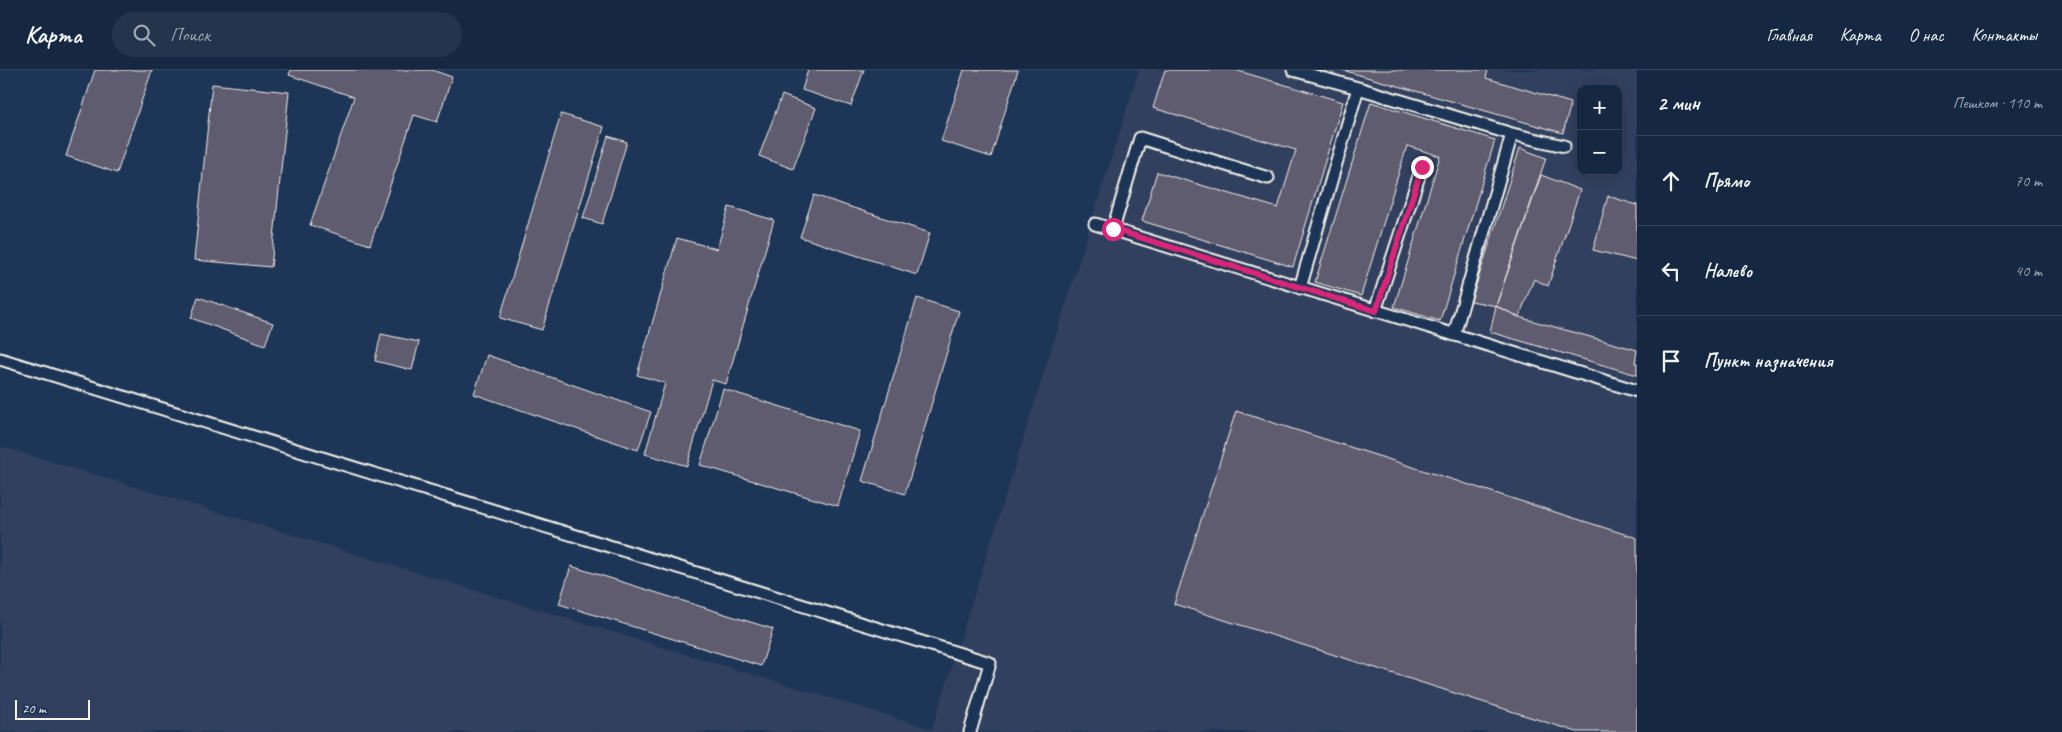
<!DOCTYPE html>
<html lang="ru">
<meta charset="utf-8">
<style>
:root{--surface:#162841;--page:#23344c;--text:#f1f3f6;--muted:#9ea6b1;--line:#35445a}
body{margin:0;font-family:Caveat,sans-serif;background:var(--page);color:var(--text)}
.controls{position:absolute;right:15px;top:15px;display:grid;overflow:hidden;border-radius:10px;box-shadow:0 2px 12px #0003}
.controls button{width:45px;height:45px;display:grid;place-items:center;padding:0;border:0;border-bottom:1px solid var(--line);background:var(--surface);color:var(--text);font:25px sans-serif}
.scale{position:absolute;left:15px;bottom:12px;width:75px;box-sizing:border-box;padding-left:5px;border:2px solid #f4f1e8;border-top:0;font-size:14px;line-height:18px;white-space:nowrap;color:#f4f1e8;-webkit-text-stroke:4px #1d3557;paint-order:stroke}
.stop{position:absolute;width:15px;height:15px;margin:-11px;border:4px solid #db2777;border-radius:50%;background:#fff}
.stop.end{background:#db2777;border-color:#fff;box-shadow:0 1px 5px #0008}
.list{margin:0;padding:0;list-style:none}
h2{display:flex;justify-content:space-between;align-items:center;height:65px;margin:0;padding:0 20px;font-size:21px}
h2 small{font-size:16px;font-weight:400;color:var(--muted)}
.list li{display:grid;grid-template-columns:32px 1fr auto;gap:15px;align-items:center;box-sizing:border-box;height:90px;padding:0 20px;border-top:1px solid var(--line)}
.list b{display:block;font-size:19px;white-space:nowrap}
.list em{font-size:16px;font-style:normal;color:var(--muted)}
.icon{flex:none;width:28px;height:28px;fill:none;stroke:currentColor;stroke-width:2;stroke-linecap:round;stroke-linejoin:round}
.map{position:relative;flex:none;width:1637px;height:662px;overflow:hidden}
header{display:flex;align-items:center;gap:30px;box-sizing:border-box;height:70px;padding:0 25px;background:var(--surface);border-bottom:1px solid var(--line)}
header strong{font-size:24px}
nav{display:flex;gap:28px;margin-inline-start:auto;font-size:18px}
.search{width:350px;height:45px;background:var(--page);display:flex;align-items:center;gap:12px;box-sizing:border-box;padding:0 18px;border-radius:28px;color:var(--muted);font-size:19px}
main{display:flex}
aside{flex:1;background:var(--surface)}
.map>svg:first-child{display:block}
</style>
<header>
<strong>Карта</strong>
<div class="search"><svg class="icon" aria-label="search" viewBox="0 0 24 24"><circle cx="10" cy="10" r="6"/><path d="M15 15l6 6"/></svg>Поиск</div>
<nav><a>Главная</a><a>Карта</a><a>О нас</a><a>Контакты</a></nav>
</header>
<main>
<div class="map">
<svg width="1637" height="662" viewBox="0 0 1637 662">
<rect width="100%" height="100%" fill="#1d3557"/>
<filter id="ink" filterUnits="userSpaceOnUse"><feTurbulence type="fractalNoise" baseFrequency=".02" numOctaves="2"/><feDisplacementMap in="SourceGraphic" scale="10" xChannelSelector="R" yChannelSelector="G"/><feConvolveMatrix kernelMatrix="1 2 1 2 8 2 1 2 1" color-interpolation-filters="sRGB"/></filter>
<g filter="url(#ink)">
<!-- built -->
<path fill="#31405e" fill-rule="evenodd" d="M1139,0H1637V662H0V376L932,659ZM1581,19H1618V101H1581Z"/>
<!-- building -->
<path fill="#605b6f" stroke="#f4f1e8" d="M95,0H152L117,103L66,86Z
M291,0H432L452,7L437,52L414,45L370,175L310,155L354,27L289,5Z
M808,0H864L851,36L802,20Z
M964,0H1018L991,87L941,71Z
M1165,0H1235L1343,32L1293,197L1142,151L1157,102L1278,138L1296,80L1153,38Z
M1342,0H1488L1486,8L1571,33L1563,63Z
M212,14L289,22L271,197L194,190Z
M782,25L816,38L793,99L759,86Z
M1371,32L1495,70L1440,251L1394,237L1440,86L1407,76L1361,226L1315,212Z
M561,44L604,57L542,260L500,248Z
M608,66L627,72L602,154L583,148Z
M1520,78L1546,88L1496,236L1471,231Z
M1541,105L1580,120L1548,216L1534,209L1519,247L1496,236Z
M814,125L930,163L917,205L800,167Z
M1608,126L1637,135V191L1593,180Z
M729,137L774,150L726,314L712,310L687,396L645,384L665,313L637,305L677,168L717,179Z
M198,227L273,253L265,275L191,248Z
M917,228L959,241L905,424L862,411Z
M1496,236L1519,247L1637,280L1635,293H1637V305L1490,262Z
M381,264L419,272L412,300L375,291Z
M487,285L651,342L638,380L474,324Z
M723,319L860,361L838,436L700,395Z
M1236,341L1637,468V662H1577L1174,534Z
M571,496L773,559L761,596L559,534Z"/>
<g fill="none" stroke-linecap="round" stroke-linejoin="round">
<defs>
<path id="service" d="M1293,0L1358,18
M1095,154L1637,321
M1113,159L1140,68L1268,108
M1300,218L1358,18L1512,64
M1375,241L1422,97
M1454,265L1512,64L1564,76
M0,289L990,593L970,662"/>
</defs>
<!-- service casing -->
<use href="#service" stroke="#f4f1e8" stroke-width="15"/>
<!-- service -->
<use href="#service" stroke="#1d3557" stroke-width="11"/>
</g>
</g>
<g fill="none" stroke-linecap="round" stroke-linejoin="round" filter="url(#ink)">
<!-- route -->
<path stroke="#db2777" stroke-width="6" d="M1113,159L1376,241L1422,97"/>
</g>
</svg>
<div class="controls">
<button>+</button>
<button>−</button>
</div>
<div class="scale">20 m</div>
<div class="stop" style="left:1113px;top:159px"></div>
<div class="stop end" style="left:1422px;top:97px"></div>
</div>
<aside>
<h2>2 мин<small>Пешком · 110 m</small></h2>
<ul class="list">
<li><svg class="icon" aria-label="ahead" viewBox="0 0 24 24"><path d="M12 20V5M6 11l6-6 6 6"/></svg><div><b>Прямо</b></div><em>70 m</em></li>
<li><svg class="icon" aria-label="left" viewBox="0 0 24 24"><path d="M17 20v-9H6M10 6l-5 5 5 5"/></svg><div><b>Налево</b></div><em>40 m</em></li>
<li><svg class="icon" aria-label="arrive" viewBox="0 0 24 24"><path d="M6 21V4h12l-3 4 3 4H6"/></svg><div><b>Пункт назначения</b></div></li>
</ul>
</aside>
</main>
